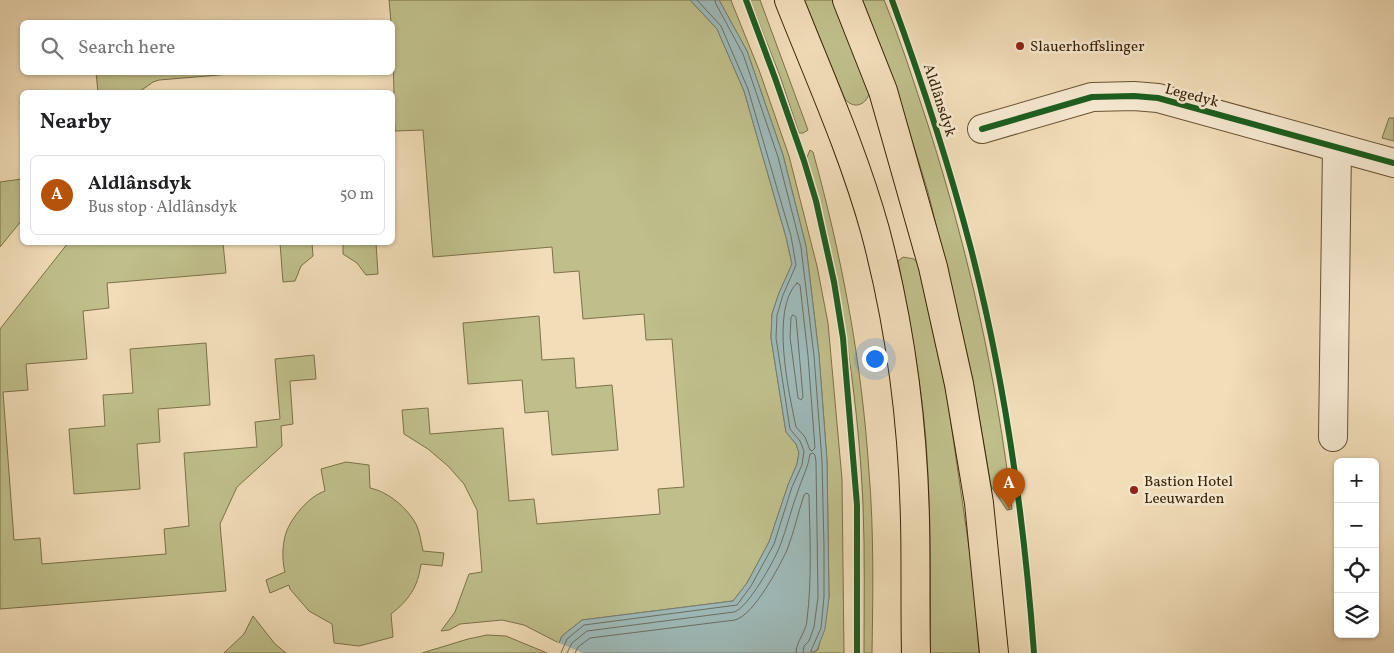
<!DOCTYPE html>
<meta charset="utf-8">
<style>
:root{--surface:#fff;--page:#f2f2f2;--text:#202124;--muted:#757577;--line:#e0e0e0;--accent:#b45309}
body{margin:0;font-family:Vollkorn,serif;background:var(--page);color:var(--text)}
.controls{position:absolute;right:15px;bottom:15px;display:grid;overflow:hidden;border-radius:8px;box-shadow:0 1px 4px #0004}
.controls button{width:45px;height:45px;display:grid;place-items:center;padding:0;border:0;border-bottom:1px solid var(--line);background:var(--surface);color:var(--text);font:25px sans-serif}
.you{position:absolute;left:874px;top:358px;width:18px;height:18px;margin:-12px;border:4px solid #fff;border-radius:50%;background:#1a73e8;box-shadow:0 0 0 8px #1a73e833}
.badge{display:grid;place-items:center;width:32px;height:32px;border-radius:50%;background:var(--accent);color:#fff;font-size:16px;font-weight:700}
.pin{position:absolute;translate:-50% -41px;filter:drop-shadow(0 1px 2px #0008)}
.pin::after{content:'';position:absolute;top:26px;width:18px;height:15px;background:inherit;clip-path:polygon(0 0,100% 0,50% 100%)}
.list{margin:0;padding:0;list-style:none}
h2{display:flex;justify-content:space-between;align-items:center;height:65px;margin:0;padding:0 20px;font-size:21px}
h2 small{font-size:16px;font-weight:400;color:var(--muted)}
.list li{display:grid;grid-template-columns:32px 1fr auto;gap:15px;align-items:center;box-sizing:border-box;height:80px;margin:0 10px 10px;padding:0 10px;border:1px solid var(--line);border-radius:8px}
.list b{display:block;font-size:19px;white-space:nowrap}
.list p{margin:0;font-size:16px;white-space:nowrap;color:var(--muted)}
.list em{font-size:16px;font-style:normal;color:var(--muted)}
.icon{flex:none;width:28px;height:28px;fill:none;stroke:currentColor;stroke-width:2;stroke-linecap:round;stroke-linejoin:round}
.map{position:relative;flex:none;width:1394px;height:653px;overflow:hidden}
.search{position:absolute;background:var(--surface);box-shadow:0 1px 4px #0004;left:20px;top:20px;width:375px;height:55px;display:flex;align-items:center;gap:12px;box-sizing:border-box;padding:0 18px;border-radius:8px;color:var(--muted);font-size:19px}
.panel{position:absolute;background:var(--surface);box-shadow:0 1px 4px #0004;left:20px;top:90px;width:375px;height:155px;border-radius:8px}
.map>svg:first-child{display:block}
</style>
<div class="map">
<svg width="1394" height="653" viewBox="0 0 1394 653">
<rect width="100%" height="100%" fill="#f1ddb8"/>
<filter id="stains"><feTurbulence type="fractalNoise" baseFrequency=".004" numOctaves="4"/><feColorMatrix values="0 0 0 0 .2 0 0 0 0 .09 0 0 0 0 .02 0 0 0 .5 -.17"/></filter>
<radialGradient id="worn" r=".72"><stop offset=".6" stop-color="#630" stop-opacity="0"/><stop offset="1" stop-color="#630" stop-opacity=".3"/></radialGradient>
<!-- green -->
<path fill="#bfbf8b" stroke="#7c7149" d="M389,0H690L717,29L744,91L786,237L792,264L779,293L772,314L771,338L786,432L796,444L799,453L797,464L788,485L769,542L747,583L733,601L582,620L562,636L559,643L524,625L502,620L460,624L449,630L441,631L455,612L469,574L482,572L477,510L464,484L448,466L428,449L404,434L402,410L428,408L430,434L503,428L509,501L534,499L537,524L660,514L658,489L684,487L672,339L646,340L644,314L583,319L579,271L554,273L552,247L433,257L423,130L395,131L393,93H394L392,22H391Z
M719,0H731L732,3L759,70L789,156L817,266L828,323L842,479L844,653H810L818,650L829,597L827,461L819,355L806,246L783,155L747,51Z
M750,0H760L808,130L803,133H799L780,76Z
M804,0H833L869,94C865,106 853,109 845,99Z
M862,0H884C901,41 914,83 928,125C968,250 997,379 1012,509L1007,510L991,486L973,381L959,318L928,192L893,78Z
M96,73V72L243,73L159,80L153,82L139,92H98Z
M1389,118H1394V141L1382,138Z
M810,150L813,152C842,257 862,363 869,472C874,532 873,593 872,653H864C864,604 865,554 863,505C858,387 838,270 807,157Z
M22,179V220L0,247V182Z
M68,243H223L226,273L107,283L109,308L83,311L87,359L26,364L28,390L3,392L14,540L40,538L42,564L166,554L164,529L189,526L184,453L257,447L255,422L280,419L275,359L314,355L316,379L290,381L293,424L281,426L282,446L237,487L220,524L226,591L0,609V329Z
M280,243H312L313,256L301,266L295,281L283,282Z
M343,243H376L378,274L366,275L357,263L343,254Z
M903,257L914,259L918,264L947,396L974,582L979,653H930C931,582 931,512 926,441C921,380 910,321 898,261Z
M539,316L542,360L574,358L576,388L612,385L618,450L552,455L548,411L525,413L522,380L468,384L463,323Z
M206,343L210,405L158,409L160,442L137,444L140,489L74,494L69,429L105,426L103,395L133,393L130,349Z
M346,462L369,465L370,488C389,492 407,508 416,524C420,532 421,543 423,551L444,553L442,566L421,564C418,587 409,600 391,614L393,637L359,646L334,643L332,624L309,611L290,589L289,585L270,593L266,580L285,572C282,561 282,545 286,533C291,518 309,496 325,491L321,469Z
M253,616L275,644L286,653H224L244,634Z
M487,635L506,636L547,653H422L468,639Z"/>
<!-- water -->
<path fill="#9ebab9" stroke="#767e72" d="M690,0H719L747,51L783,155L806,246L819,355L827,461L829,597L825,629L817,650L810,653H555L562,636L582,620L733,601L747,583L769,542L788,485L797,464L799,453L796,444L786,432L771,338L772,314L779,293L792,264L786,237L744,91L717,29Z"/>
<!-- pier -->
<path fill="#f1ddb8" d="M557,642L559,643L583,653H553Z"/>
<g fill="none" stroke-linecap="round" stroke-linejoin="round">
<!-- shore -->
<path stroke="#6c6e60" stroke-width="1" d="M715,0L716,4L743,54L778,157L801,247L814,356L822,461L824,547V597L821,628L810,653
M797,283L800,285L808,356L815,448L812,451L810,450L805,437L796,427C789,393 770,309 797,283Z
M793,315L796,317L803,397L801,400L798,398L790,337L791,318Z
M561,653L567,639L584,625L737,605L751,586L774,544L792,487L802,465L804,451L800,441L790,429L776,338L777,315L783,295L796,265L791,236L748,89L721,26L697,0
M567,653L572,643L587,631L734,612C748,608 774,561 780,546C787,528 791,509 798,491C802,478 808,468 810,454L813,453L815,455L816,462L818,597L814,627L809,641L804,646L803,653
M575,653L578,647L590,638L735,620C754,615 779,567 787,550C794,532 798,513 804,495L807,493L809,495C810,537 812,579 807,620C806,633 796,641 796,653"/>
<defs>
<path id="minor" d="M982,129L1092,97L1134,96L1158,98L1394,163
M1333,437L1337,148"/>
<path id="primary" d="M789,0C819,76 853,151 875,230C900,324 913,423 915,521C916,565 915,609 916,653
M847,0L883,91L933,267L959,384L979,503L994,653"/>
</defs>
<!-- minor casing -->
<use href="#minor" stroke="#685233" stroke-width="30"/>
<!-- primary casing -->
<use href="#primary" stroke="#3a2307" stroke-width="30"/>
<!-- minor -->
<use href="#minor" stroke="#f6e9d1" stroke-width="28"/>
<!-- primary -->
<use href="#primary" stroke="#f1ddb8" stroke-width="28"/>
<defs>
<path id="cycleway" d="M746,0L775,78L804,161L816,201L834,282L843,338L857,505V653
M892,0C922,82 949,165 971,249C1005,381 1024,517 1034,653
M982,129L1092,97L1134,96L1158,98L1394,163"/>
</defs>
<!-- cycleway casing -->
<use href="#cycleway" stroke="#f6e9d1" stroke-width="9"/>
<!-- cycleway -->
<use href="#cycleway" stroke="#1b5e20" stroke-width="6"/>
</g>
<!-- markers -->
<g fill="#8f2418" stroke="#f6e9d1" stroke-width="2">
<circle cx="1020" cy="46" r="5"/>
<circle cx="1134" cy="490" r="5"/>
</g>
<g text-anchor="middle" stroke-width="5" stroke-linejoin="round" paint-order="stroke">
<!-- poi labels -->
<g font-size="15" fill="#3a2307" stroke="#f6e9d1" text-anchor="start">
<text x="1030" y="51">Slauerhoffslinger</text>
<text x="1144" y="486">Bastion Hotel<tspan x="1144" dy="17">Leeuwarden</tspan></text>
</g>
<!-- street labels -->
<g font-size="15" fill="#3a2307" stroke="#f6e9d1">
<text transform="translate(1192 95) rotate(15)" y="5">Legedyk</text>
<text transform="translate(940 100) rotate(72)" y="5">Aldlânsdyk</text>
</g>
</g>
<rect width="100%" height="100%" filter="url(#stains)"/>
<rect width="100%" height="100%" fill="url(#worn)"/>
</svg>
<div class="controls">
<button>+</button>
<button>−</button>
<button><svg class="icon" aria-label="locate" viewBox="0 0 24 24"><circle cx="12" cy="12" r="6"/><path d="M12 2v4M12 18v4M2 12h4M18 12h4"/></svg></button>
<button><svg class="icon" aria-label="layers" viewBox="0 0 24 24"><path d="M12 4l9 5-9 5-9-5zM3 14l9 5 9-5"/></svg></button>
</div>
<div class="you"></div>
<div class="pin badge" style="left:1009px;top:509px">A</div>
<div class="search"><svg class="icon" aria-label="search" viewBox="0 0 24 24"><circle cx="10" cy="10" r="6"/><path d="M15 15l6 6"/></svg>Search here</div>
<section class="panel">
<h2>Nearby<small></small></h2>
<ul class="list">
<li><span class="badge">A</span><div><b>Aldlânsdyk</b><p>Bus stop · Aldlânsdyk</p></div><em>50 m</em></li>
</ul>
</section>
</div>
